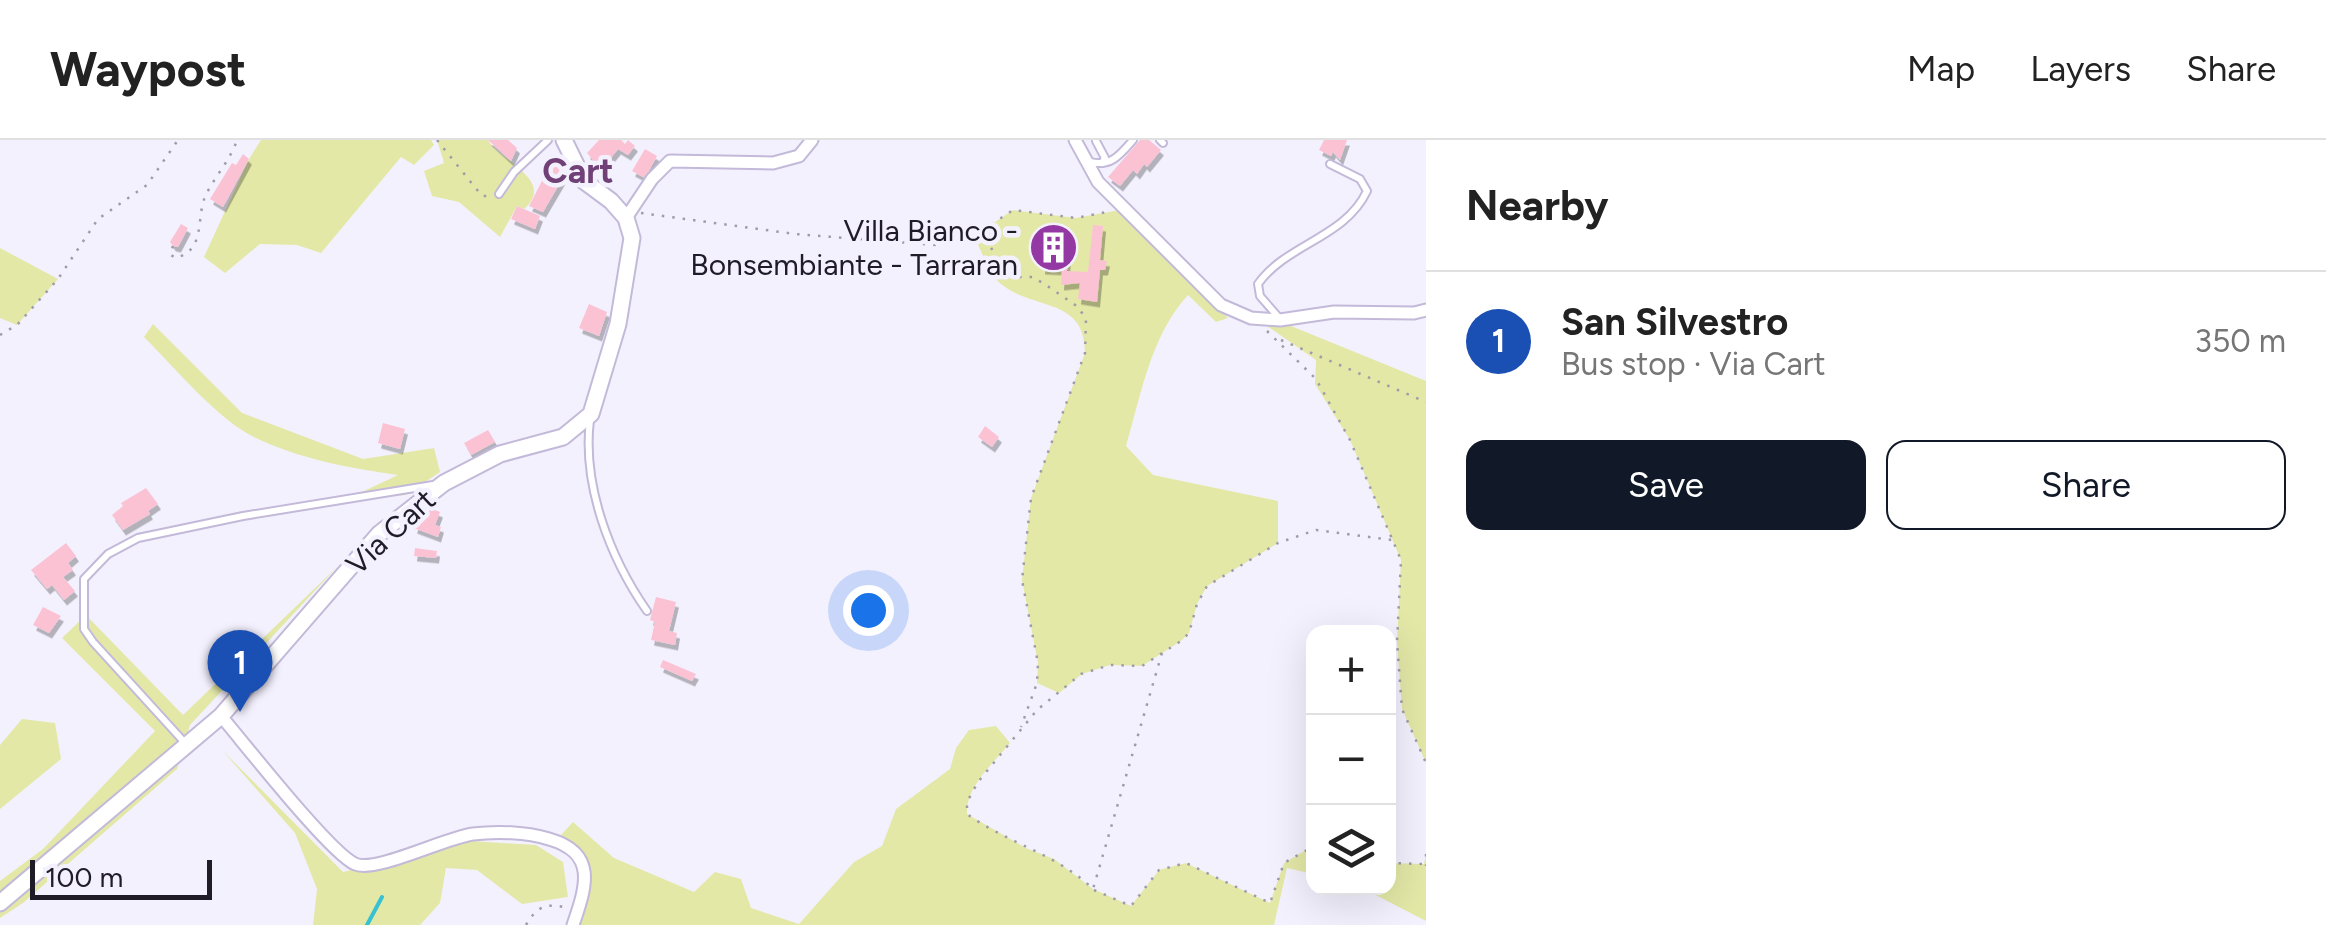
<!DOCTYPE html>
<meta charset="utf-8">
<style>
:root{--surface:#fff;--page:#f2f2f2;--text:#222;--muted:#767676;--line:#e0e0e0;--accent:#111827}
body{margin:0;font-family:Figtree,sans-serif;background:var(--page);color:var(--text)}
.controls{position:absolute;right:30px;bottom:30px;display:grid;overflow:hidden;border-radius:20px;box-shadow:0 10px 40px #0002}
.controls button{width:90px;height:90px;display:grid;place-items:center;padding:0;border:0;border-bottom:2px solid var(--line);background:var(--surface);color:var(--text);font:50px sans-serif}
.scale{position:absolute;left:30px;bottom:25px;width:182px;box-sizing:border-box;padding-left:10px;border:5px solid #1f1c27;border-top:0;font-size:28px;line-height:35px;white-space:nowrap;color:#1f1c27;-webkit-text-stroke:8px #f4f1fe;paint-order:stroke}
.you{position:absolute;left:868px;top:470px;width:35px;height:35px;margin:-25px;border:8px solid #fff;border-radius:50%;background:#1a73e8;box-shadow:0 0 0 15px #1a73e833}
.badge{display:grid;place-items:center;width:65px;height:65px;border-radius:50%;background:var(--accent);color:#fff;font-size:32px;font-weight:700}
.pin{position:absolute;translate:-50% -82px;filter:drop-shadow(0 2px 5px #0008)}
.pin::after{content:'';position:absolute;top:52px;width:35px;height:30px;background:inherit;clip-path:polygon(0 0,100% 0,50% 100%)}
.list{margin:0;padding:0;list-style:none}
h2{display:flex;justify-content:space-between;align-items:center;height:130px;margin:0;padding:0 40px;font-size:42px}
h2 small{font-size:32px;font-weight:400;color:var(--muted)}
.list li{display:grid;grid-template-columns:65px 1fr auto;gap:30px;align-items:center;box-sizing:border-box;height:140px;padding:0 40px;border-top:2px solid var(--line)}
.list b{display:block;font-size:38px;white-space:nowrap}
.list p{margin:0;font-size:32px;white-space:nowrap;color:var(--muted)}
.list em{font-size:32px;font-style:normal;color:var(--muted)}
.actions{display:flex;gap:20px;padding:30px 40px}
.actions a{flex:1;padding:22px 0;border:2px solid var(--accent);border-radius:20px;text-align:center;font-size:35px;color:var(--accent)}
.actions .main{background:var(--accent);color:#fff}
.icon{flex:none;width:55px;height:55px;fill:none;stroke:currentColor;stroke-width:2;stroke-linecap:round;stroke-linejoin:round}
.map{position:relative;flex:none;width:1426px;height:785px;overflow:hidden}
header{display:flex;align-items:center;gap:60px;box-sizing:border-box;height:140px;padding:0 50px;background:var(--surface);border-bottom:2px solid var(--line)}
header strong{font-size:48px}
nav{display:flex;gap:55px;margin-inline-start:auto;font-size:35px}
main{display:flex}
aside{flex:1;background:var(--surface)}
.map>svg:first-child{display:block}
</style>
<header>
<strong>Waypost</strong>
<nav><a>Map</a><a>Layers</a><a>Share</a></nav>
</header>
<main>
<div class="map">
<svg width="1426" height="785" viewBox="0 0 1426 785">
<defs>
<filter id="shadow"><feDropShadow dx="3" dy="5.5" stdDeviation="0" flood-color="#0004"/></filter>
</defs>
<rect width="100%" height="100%" fill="#f4f1fe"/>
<!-- green -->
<path fill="#e3e8a7" d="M261,0H431L434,5L414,25L401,17L321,113L297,105L260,104L225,133L204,117L249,19Z
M437,0H488C499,21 557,40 524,69L517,66L500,97L459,62L432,56L424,31L444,23Z
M1125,69V74L1228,178L1216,182L1188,155C1151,195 1141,255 1126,306L1153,335L1278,361V403L1207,446L1197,464L1189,493L1181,501L1142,526L1110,525L1082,534L1059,553L1037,543L1038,523L1022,440L1031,358L1085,213C1085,157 1035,171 1001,144C989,135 981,109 974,96L1013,70L1076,78Z
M0,108L58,139L17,185L0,178Z
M153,184L242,273L363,319L434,308L440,332L406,355L345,360L398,335C349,328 299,319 254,297C217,279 174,227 144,197Z
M1267,186H1291L1426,241V623L1402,569L1397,502L1401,420L1350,300L1315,244L1316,220Z
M337,427L190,585L177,629L23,763L0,778V741L43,709L155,591L62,498L86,475L183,575Z
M22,579L55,583L61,619L0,669V605Z
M996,586L1010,603C993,624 966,646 967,674L1026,708L1054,719L1093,749L1131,766L1159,730L1186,723L1270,763L1284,723L1313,706V734L1287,728L1274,785H575L590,724L561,695L573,682L614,718L694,752L715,732L741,739L751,768L799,784L854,722L882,706L896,669L950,629L956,608L969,590Z
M222,610L343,732L471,701L536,705L563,722L568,757L522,764L477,730L446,728L440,763L420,785H313L317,749L295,693Z
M1426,714V781L1362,748H1388L1389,723L1424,724Z"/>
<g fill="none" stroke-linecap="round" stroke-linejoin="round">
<!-- stream -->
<path stroke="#37c1d2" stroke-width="4" d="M367,785L382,757"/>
</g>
<!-- building -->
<path fill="#fbc2d4" filter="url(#shadow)" d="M488,0H508L517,8L511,21Z
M599,0H621L625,4L628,0L635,6L628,15L618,9L601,30L587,13Z
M1140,0H1149L1161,10L1147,27L1144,24L1137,34L1133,30L1120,46L1108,37Z
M1324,0H1347L1340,20L1333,12L1331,16L1319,10Z
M645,9L657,16L645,38L632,31Z
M243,14L249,19L223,67L210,59L232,23L236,25Z
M556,14L571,24L543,72L529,66Z
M517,66L540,76L535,89L511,79Z
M181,84L188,88L178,107L173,106L170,102Z
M1093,85L1103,86L1100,120L1107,121L1105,130H1100L1097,162L1078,159L1080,143L1061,145L1062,130L1042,129L1045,89L1060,90L1062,113H1068L1067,131L1088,132Z
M589,164L607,172L599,196L579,188Z
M383,283L405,289L400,309L378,303Z
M985,286L999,297L992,307L978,297Z
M488,290L495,302L471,315L464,303Z
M146,348L158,364L148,371L150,374L123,390L112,375L123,366L121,363Z
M430,368L440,372L435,385L441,387L438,397L414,388L420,373L427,375Z
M66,403L76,416L68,423L73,430L63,437L75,451L64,460L52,445L47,449L31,430Z
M415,408L437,411L436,418L414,416Z
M656,457L676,462L669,491L677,493L675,505L651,500L655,482L650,480Z
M43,467L61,476L49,493L33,485Z
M663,520L696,534L692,541L660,527Z"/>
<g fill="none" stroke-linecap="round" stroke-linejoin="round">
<defs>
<path id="service" d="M1160,0L1163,3
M1096,1L1105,18L1102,23
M1090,22C1111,27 1120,15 1133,0
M499,54L514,32L548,0
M1280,179L1260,156L1258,144C1286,104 1345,98 1367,51L1360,39L1330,24
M590,280C582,345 610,418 647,471
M186,604L93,502L84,489V439L108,414L138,398L243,376L433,345"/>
<path id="minor" d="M1075,0L1098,42L1221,165L1251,178L1280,180L1334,172L1414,173L1426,170
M626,78L652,39L670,21L773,23L799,16L812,0
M221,576C244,603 330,713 355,724C376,733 444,698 473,694C496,691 527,692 549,699C598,713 586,747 573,785"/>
<path id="tertiary" d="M0,763L221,576L379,394L444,343L500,314L563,297L591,274L618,184L632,98L626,78L611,61L584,41L564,0"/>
</defs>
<!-- service casing -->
<use href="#service" stroke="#c3b9d9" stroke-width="10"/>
<!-- minor casing -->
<use href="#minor" stroke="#c3b9d9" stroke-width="15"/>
<!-- tertiary casing -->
<use href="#tertiary" stroke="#c3b9d9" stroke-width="19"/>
<!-- path -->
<path stroke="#9f9ca8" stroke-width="2.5" stroke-dasharray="2.5 8" stroke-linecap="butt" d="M437,0L482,56H488
M641,73L795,94L935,105L974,96L1013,70L1076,78L1112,71
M974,96L990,106L1003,128L1018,137H1033L1052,149L1078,167L1086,179L1085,213L1031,358L1022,440L1038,523L1037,543L1021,587
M173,106L170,114L175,118C206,111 196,78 205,57C214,37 230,21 237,0
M1267,191L1316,239L1350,300L1401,420L1397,502L1402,569L1426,623
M0,195L17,185L58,139L98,79L147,45L178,0
M1281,200L1426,262
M1162,513L1093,749C1057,714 1007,703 967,674V662L978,642L1037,570L1081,534L1110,525L1142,526L1181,501L1189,493L1197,464L1207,446L1278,403L1316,390L1392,400
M1426,714V726
M1388,723L1424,724
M1094,750L1131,766L1159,730L1186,723L1270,763L1284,723L1314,706
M526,785C536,768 544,763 564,767"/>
<!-- service -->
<use href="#service" stroke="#fff" stroke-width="6"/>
<!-- minor -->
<use href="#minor" stroke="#fff" stroke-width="11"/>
<!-- tertiary -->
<use href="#tertiary" stroke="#fff" stroke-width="15"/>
</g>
<!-- icons -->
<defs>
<symbol id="building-disc" viewBox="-11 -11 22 22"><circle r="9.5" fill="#9438a3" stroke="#f4f1fe"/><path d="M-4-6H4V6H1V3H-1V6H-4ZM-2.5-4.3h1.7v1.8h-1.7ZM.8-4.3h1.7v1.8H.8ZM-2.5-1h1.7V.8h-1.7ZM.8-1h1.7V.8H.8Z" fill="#fff"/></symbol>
</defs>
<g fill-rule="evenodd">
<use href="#building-disc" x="1026" y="80" width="55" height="55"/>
</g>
<g text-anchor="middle" stroke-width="9" stroke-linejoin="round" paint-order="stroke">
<!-- poi labels -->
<g font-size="30" fill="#1f1c27" stroke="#f4f1fe" text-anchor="end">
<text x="1018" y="101">Villa Bianco -<tspan x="1018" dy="34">Bonsembiante - Tarraran</tspan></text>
</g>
<!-- street labels -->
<g font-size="30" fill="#1f1c27" stroke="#f4f1fe">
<text transform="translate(391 392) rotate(-43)" y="10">Via Cart</text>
</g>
<!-- quarter labels -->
<g font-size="35" font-weight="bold" fill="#6f4176" stroke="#f4f1fe">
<text x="578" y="43">Cart</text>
</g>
</g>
</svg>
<div class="controls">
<button>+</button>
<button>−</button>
<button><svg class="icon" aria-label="layers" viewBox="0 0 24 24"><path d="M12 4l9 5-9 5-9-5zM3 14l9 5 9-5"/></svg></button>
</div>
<div class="scale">100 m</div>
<div class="you"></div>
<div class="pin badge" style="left:240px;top:572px;background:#1a4fb4">1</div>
</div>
<aside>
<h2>Nearby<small></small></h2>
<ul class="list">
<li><span class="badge" style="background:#1a4fb4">1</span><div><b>San Silvestro</b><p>Bus stop · Via Cart</p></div><em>350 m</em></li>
</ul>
<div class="actions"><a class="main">Save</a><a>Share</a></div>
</aside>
</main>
